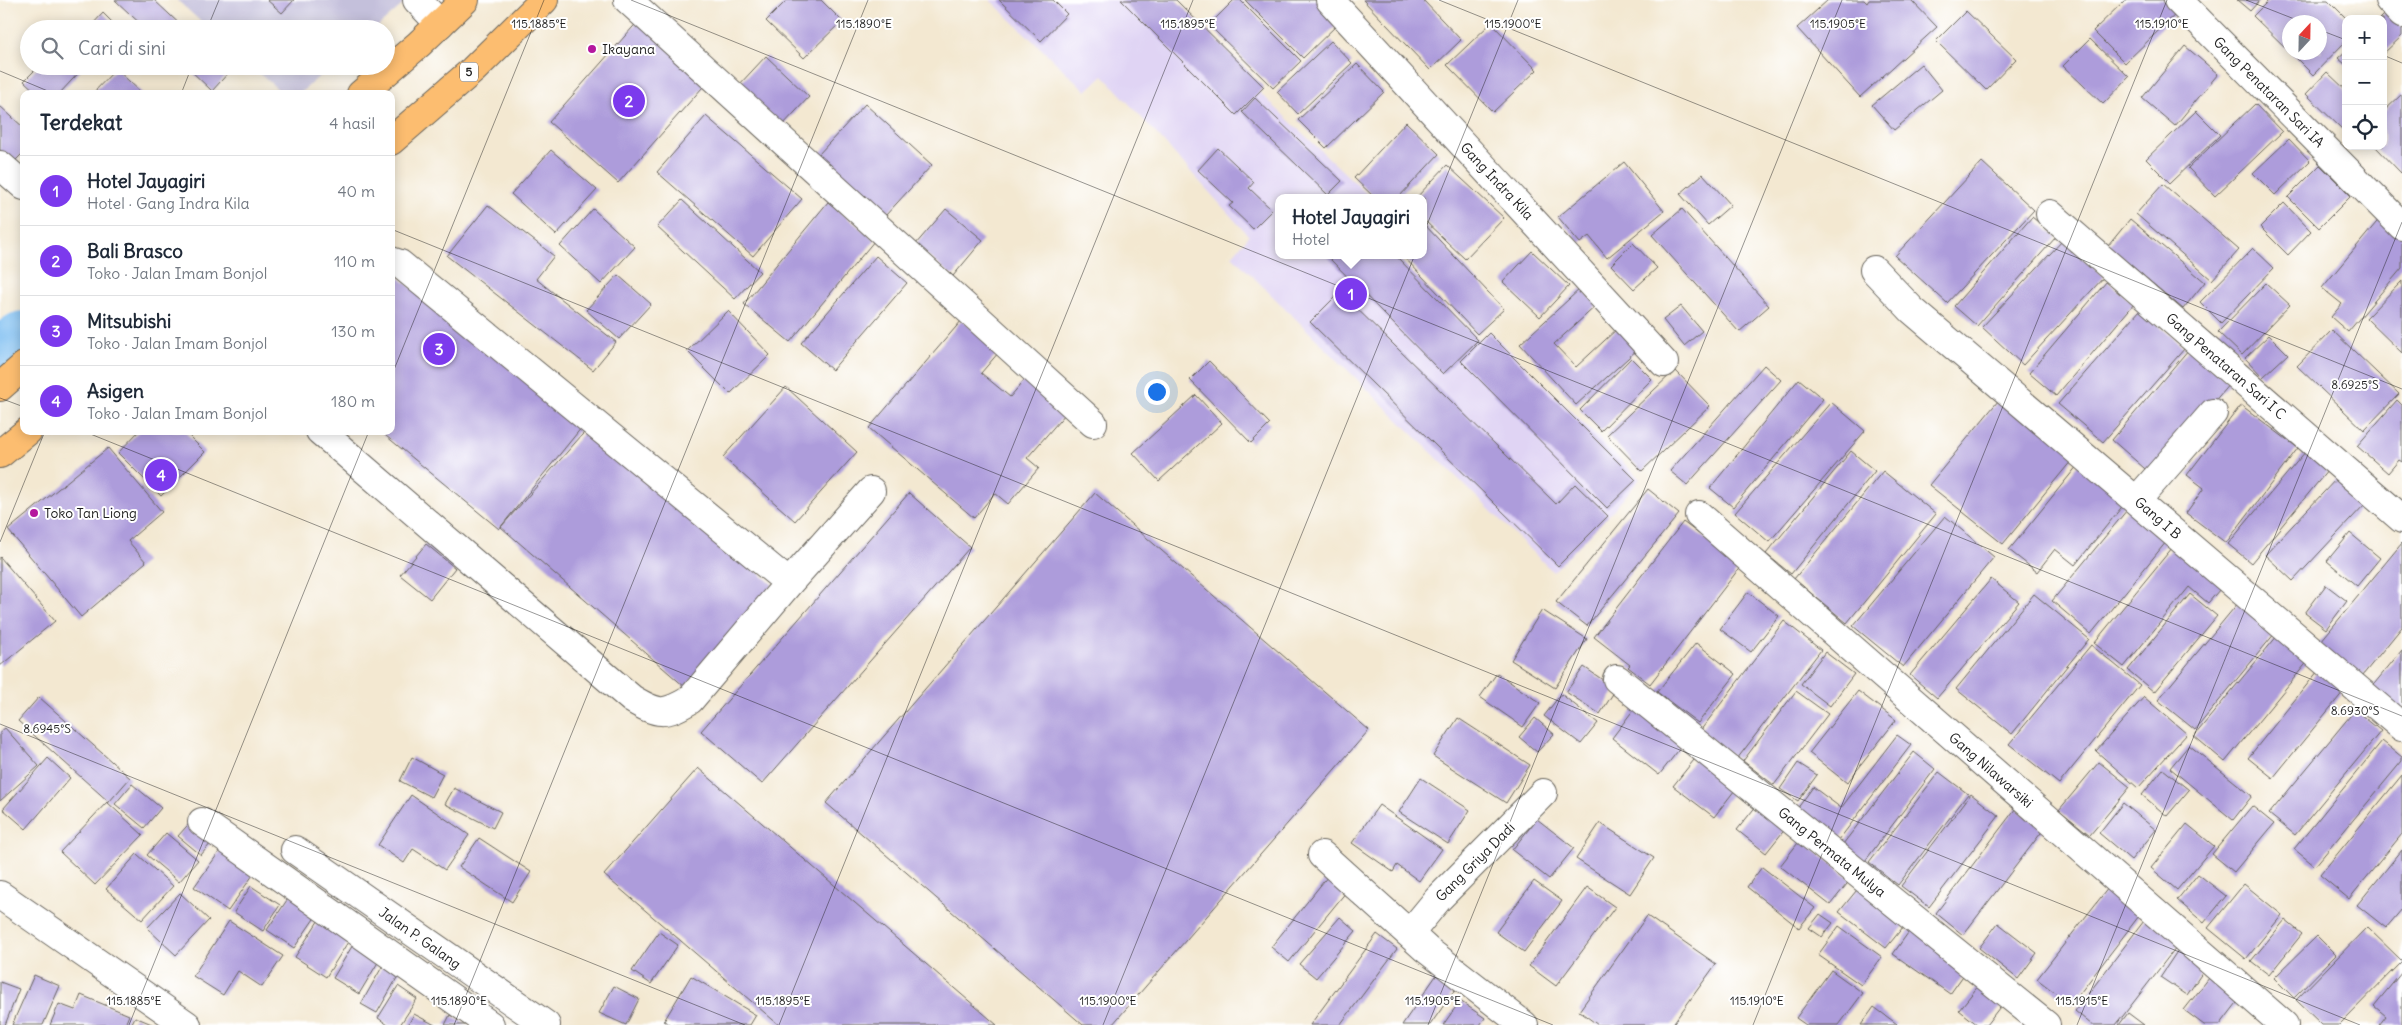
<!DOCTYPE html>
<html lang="id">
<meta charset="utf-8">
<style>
:root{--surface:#fff;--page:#f6f6f7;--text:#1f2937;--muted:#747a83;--line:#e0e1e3;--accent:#7c3aed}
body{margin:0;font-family:Delius,sans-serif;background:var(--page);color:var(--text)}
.controls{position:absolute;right:15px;top:15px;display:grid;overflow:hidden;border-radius:10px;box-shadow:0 2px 12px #0003}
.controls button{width:45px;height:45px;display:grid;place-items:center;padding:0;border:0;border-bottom:1px solid var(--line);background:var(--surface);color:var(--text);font:25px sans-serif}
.compass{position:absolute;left:2282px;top:15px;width:45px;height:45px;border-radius:50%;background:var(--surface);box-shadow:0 2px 12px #0003;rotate:22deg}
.you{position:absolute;left:1156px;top:391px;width:18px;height:18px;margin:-12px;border:4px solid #fff;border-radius:50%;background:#1a73e8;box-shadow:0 0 0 8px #1a73e833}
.badge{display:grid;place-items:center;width:32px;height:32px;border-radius:50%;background:var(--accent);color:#fff;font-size:16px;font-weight:700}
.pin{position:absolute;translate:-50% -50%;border:2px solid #fff;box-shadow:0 1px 5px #0006}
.popup{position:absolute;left:1275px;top:194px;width:152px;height:65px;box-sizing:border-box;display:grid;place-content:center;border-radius:10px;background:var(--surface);filter:drop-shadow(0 1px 4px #0005);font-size:16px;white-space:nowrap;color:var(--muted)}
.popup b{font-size:19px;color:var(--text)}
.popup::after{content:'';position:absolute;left:50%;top:100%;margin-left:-10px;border:10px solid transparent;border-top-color:var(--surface)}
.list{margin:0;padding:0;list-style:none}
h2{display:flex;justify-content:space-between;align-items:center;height:65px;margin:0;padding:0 20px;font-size:21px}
h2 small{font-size:16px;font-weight:400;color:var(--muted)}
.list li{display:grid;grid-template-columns:32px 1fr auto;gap:15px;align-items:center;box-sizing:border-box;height:70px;padding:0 20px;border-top:1px solid var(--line)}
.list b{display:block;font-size:19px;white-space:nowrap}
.list p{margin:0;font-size:16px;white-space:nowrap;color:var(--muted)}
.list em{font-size:16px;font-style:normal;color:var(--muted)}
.icon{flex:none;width:28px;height:28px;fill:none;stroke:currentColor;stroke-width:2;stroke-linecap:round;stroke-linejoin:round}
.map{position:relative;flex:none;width:2402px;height:1025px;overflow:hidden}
.search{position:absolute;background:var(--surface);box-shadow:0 2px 12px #0003;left:20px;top:20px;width:375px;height:55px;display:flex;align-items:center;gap:12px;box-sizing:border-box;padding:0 18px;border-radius:28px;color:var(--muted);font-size:19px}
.panel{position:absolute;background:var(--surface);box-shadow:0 2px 12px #0003;left:20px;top:90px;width:375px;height:345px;border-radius:10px}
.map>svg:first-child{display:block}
</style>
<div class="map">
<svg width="2402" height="1025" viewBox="0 0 2402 1025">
<rect width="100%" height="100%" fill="#fff"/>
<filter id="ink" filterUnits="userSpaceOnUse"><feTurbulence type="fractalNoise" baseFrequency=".02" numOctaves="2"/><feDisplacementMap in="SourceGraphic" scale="10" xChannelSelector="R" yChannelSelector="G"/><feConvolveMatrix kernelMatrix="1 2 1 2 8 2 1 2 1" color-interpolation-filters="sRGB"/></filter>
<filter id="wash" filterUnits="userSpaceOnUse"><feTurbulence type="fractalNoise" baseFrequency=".0096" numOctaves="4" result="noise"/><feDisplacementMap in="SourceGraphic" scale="20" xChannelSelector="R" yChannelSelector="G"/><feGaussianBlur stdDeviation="1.12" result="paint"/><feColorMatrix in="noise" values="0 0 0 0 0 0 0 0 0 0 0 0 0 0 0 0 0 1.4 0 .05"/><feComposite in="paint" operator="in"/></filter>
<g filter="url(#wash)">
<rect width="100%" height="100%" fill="#f3e8d1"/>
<!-- built -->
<path fill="#e0d4f4" d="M990,0H1176L1259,92L1370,197L1278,198V255H1395L1478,340L1490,331L1640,479L1608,516L1553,572L1232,256L1249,236L1103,75L1086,91Z"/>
<!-- industrial -->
<path fill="#c4c0db" d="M177,0H408L375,29H209Z
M252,66H331L299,94H283Z"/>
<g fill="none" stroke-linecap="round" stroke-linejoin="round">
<!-- river -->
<path stroke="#7cbdf1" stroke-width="66" d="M0,361L24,344"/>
</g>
<g id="blocks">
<!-- building -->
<path fill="#ad9cdb" d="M115,0H154L185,29H146Z
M267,0H294L282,13Z
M787,0H821L842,21L804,58L766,21Z
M999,0H1053L1067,14L1041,41Z
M1121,0H1176L1264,87L1236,115Z
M1234,0H1240L1301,61L1273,88L1209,25Z
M1245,0H1319L1340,22L1303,58Z
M1363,0H1423L1461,40L1430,70Z
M1828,0H1864L1867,3L1869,0H1911L1937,27L1860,97L1797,28Z
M2125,0H2170L2180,10L2125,63L2093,31Z
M2237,0H2260L2250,11Z
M2269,0H2328L2346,18V41L2313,75L2290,52H2320V22H2290V52L2253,16Z
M1966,11L2016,59L1986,90L1936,41Z
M2387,11L2402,27V36L2383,54V19H2379Z
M103,13L119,29H92L90,27Z
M640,19L710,79L618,183L549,122Z
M1491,23L1537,70L1493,112L1447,65Z
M2090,39L2129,77L2103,104L2063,66Z
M1331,41L1352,63L1298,114L1277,92Z
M2185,46L2218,74L2175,126L2142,98Z
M2346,51V65L2338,58Z
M766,56L809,97L782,126L738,86Z
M1357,64L1384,92L1326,148L1298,120Z
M1921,64L1942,90L1894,130L1872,105Z
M39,66H85L59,94H38L24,81Z
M186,66H225L230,71L212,91Z
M116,69L143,94H92Z
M2327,72L2346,90V133L2306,94Z
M2402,94V172L2401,173L2375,146H2383V112Z
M1255,98L1342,181L1328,195L1242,112Z
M865,104L932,165L885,216L818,155Z
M2255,104L2282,132L2215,196L2188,168Z
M0,106L24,128V152L13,163L0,151Z
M2196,111L2220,135L2170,183L2146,159Z
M706,116L802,199L753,256L657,172Z
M1406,122L1439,154L1398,198H1375L1354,178Z
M2289,139L2310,161L2275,195L2253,173Z
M1218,148L1254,182L1249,188L1272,210L1253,229L1229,206L1233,203L1198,170Z
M551,150L597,190L556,235L511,194Z
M1624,162L1664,211L1607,258L1589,236L1580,243L1558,217Z
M1982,162L2034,210L1947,303L1895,256Z
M1447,165L1504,218L1465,259L1424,220V198H1416Z
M2320,165L2351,196L2319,228L2288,197Z
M1703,174L1731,205L1708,225L1680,194Z
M2163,184L2239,250L2212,280L2136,214Z
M682,200L760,272L735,299L657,227Z
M828,202L875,240L790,342L744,304Z
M2284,203L2311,231L2288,255L2260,227Z
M488,205L554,256L536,279L616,342L593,370L447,256Z
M593,209L635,247L601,284L560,246Z
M946,209L983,240L953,276L915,245Z
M1682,209L1769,306L1739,332L1652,235Z
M2032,217L2056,237L1977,326L1954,306Z
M2381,217L2402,234V268L2348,332L2331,317L2342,304L2322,288Z
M2130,219L2205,282L2183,309L2108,246Z
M1424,224L1504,309L1477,334L1402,255H1424Z
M2063,240L2104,277L2023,365L1982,327Z
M1633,243L1657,268L1634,289L1611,265Z
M2253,248L2274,268L2221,323L2200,302Z
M1532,251L1569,286L1540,317L1503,282Z
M1326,255H1395L1478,340L1443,374Z
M876,256L907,283L832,370L801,343Z
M391,271L582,427L499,529L380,431H391Z
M618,275L651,304L619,339L586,310Z
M2107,281L2134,304L2056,396L2029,373Z
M2402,281V353L2366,318Z
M2266,283L2290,305L2242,355L2218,332Z
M1581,288L1597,305L1554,344L1576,367L1618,328L1638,349L1576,405L1520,344Z
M1340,292L1556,504L1575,484L1608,516L1558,566L1310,322Z
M1681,306L1702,331L1684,346L1663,320Z
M2140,310L2185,348L2103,442L2058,404Z
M728,311L770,355L730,394L687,351Z
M962,320L999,352L981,373L1010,397L1026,378L1066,413L1027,458L1039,468L1008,504L995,493L974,518L869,428Z
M2332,330L2399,394L2364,430L2297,366Z
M1489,333L1636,480L1607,508L1461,361Z
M2269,335L2288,354L2263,377L2245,358Z
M2189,349L2230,383L2152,475L2112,440Z
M1631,358L1652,379L1601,431L1580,410Z
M1209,361L1270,424L1251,443L1190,380Z
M1764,365L1781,380L1687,485L1670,471Z
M1675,370L1710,406L1642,471L1607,435Z
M1799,379L1823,399L1733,507L1710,488Z
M786,387L857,452L795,521L723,457Z
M1196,395L1222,423L1159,481L1133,453Z
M2003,395L2076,455L2003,544L1929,485Z
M2397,400L2402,405V462L2399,460L2388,473L2357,446Z
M1831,402L1865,431L1769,542L1735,513Z
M2241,405L2298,448L2226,543L2186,513L2204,488L2187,475Z
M589,427L773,585L685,687L501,527Z
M139,431H184L205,452L161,496L118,453Z
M108,448L162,512L128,541L146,562L81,617L8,530Z
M1851,451L1875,471L1791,574L1766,554Z
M2306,451L2328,470L2251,563L2228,544Z
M2082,460L2129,498L2075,565L2055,549L2037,572L2009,550Z
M1883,471L1936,514L1847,623L1794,579Z
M2337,478L2365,504L2293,581L2265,555Z
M1648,489L1679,514L1587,626L1556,602Z
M909,493L970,547L762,784L701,731Z
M1095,493L1369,730L1112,1025H1083L826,803Z
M2132,504L2171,536L2091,634L2052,601Z
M1945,516L1994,557L1903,667L1853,626Z
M1683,522L1741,566L1650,684L1628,667L1630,665L1594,637Z
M2350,533L2380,558L2357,586L2327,561Z
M2177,542L2226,582L2208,603L2189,587L2124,667L2094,643Z
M2402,543V627L2358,681L2316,647Z
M426,544L455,568L430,599L400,575Z
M0,557L55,621L0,666Z
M1991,579L2019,602L1937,698L1910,675Z
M2326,585L2347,601L2326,629L2305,613Z
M1748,592L1779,616L1751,652L1720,629Z
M2034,594L2089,639L2012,734L1956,689Z
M2190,594L2217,616L2154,692L2128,670Z
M2243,597L2280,627L2195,730L2158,700Z
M1542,610L1587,639L1555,688L1511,660Z
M1784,621L1821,650L1737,759L1700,731Z
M2278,635L2309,660L2225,762L2194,736Z
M1696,643L1736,674L1698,723L1657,692Z
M2091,645L2140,685L2059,784L2009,744Z
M2402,650V716L2370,689Z
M1825,652L1854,674L1830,706L1801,684Z
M1584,667L1616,689L1600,714L1566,692Z
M2318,671L2344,691L2273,778L2248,758Z
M1497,673L1540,703L1523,727L1480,697Z
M1796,691L1828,714L1774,785L1743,761Z
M1858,691L1896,720L1847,783L1809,753Z
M1561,694L1598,723L1581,744L1544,716Z
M39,697L130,778L109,802L18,721Z
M2144,697L2187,734L2138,788L2096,751Z
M1637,705L1685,742L1659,775L1612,738Z
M2355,710L2381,731L2295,835L2269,814Z
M1458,718L1530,765L1506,803L1433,756Z
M1535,718L1554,734L1537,752L1519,737Z
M5,728L39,766L0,801V732Z
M1897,735L1911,745L1838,841L1797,809L1813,787L1841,808Z
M2382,741L2402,757V761L2315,866L2294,849Z
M2189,745L2252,796L2233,820L2170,768Z
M1914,752L1935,769L1865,861L1843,844Z
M1698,755L1738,786L1714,817L1673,786Z
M412,757L443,774L431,797L400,781Z
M48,758L70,778L26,829L3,809Z
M2099,762L2130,787L2090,835L2059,810Z
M1798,763L1817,775L1798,801L1780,789Z
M698,768L997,1025H779L604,875Z
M2163,769L2189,790L2167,816L2142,795Z
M1939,772L1968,794L1898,885L1869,862Z
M2402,775V834L2349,899L2320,875Z
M1421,778L1470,810L1448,844L1399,812Z
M132,784L161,808L144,828L115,804Z
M454,788L501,812L493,828L445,804Z
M1971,794L1999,816L1929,907L1901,886Z
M411,795L469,835L445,870L413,849L404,863L378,845Z
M1761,800L1790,823L1766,853L1737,830Z
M107,802L143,835L95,885L60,852Z
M2123,803L2156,830L2131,860L2099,833Z
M1379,805L1442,849L1419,881L1397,865L1393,872L1352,843Z
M2252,806L2274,824L2234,872L2212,854Z
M2016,808L2044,829L1963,935L1936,913Z
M194,818L216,837L201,855L178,836Z
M1537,819L1574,848L1549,879L1512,850Z
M1600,823L1654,858L1630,894L1576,859Z
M2187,824L2214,846L2177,890L2151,868Z
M166,833L198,860L179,882L147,855Z
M479,838L531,872L512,902L459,867Z
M1801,839L1851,879L1830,905L1780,866Z
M222,848L255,872L228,911L194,887Z
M2402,850V909L2386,928L2357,905Z
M137,854L173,886L142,920L106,889Z
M1762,867L1815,908L1799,928L1747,887Z
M1332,871L1351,886L1289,962L1271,947Z
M2198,874L2226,896L2204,923L2177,900Z
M1534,881L1562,901L1524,952L1496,932Z
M2112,883L2145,908L2071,1005L2037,979Z
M2244,884L2282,915L2246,959L2208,928Z
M1861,885L1908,921L1886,948L1839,912Z
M251,886L280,905L263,931L234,912Z
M1587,887L1615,907L1556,986L1529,966Z
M180,893L209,920L176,955L147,928Z
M291,894L318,913L294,948L267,930Z
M1820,914L1833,923L1822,937L1809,928Z
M322,915L353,934L326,977L295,957Z
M1647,916L1716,964L1672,1025H1598L1579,1011Z
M1340,917L1356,931L1316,978L1299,964Z
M2147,917L2180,942L2116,1025H2092L2075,1011Z
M2285,920L2302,934L2269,975L2251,961Z
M229,921L283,956L262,987L238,971L223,995L193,976Z
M1998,923L2037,953L2018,979L1979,948Z
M1839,926L1882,957L1861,985L1818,955Z
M1913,926L1970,966L1950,994L1893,954Z
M2367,927L2402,961L2339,1025H2322L2296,1000Z
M659,932L678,945L651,984L632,971Z
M1377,934L1397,949L1340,1025H1310Z
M2317,936L2336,955L2294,998L2274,978Z
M357,938L383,954L359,994L333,978Z
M2180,947L2207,966L2187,995L2160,977Z
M386,960L402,969L377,1013L361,1004Z
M1440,970L1459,984L1430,1025H1402Z
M1831,970L1863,993L1839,1025H1806L1796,1018Z
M2402,972V1025H2379L2386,1016L2374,1006Z
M2213,973L2243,995L2220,1025H2204L2184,1010Z
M34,975L60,986L43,1025H12Z
M691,976L756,1015L750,1025H671L664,1021Z
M0,982L19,989L5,1025H0Z
M1979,985L2003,1003L1986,1025H1978L1959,1010Z
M398,986L417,999L400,1025H388L378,1018Z
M614,986L639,999L626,1025L599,1013Z
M81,995L129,1015L125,1025H50L59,1004L75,1010Z
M1460,1001L1485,1018L1480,1025H1443Z
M1874,1007L1897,1024L1896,1025H1861Z
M2128,1013L2144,1025H2119Z
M414,1014L435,1025H408Z
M450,1015L467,1025H445Z
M135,1017L154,1025H131Z"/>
</g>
</g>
<g filter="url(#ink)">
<use href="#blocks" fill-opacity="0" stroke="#67635b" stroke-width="1"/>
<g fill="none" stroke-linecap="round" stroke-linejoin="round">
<defs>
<path id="minor" d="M417,0L440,24
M628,0L1093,423
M1330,0L1664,363
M2178,0L2402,226
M2389,0L2402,14
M0,165L24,186
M2050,214L2402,519
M391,261L400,264L789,583
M1874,270L1912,310L2402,727
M320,431L632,699C659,715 664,715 690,700L789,583L871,491
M2137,500L2213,413
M1699,515L2284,1025
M1617,679L2046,1025
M202,822L490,1025
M295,850L546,1025
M1322,855L1426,949L1524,1025
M0,895L187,1025
M1410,933L1438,899L1543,793"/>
<path id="highway" d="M361,94L419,44L465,0
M391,141L473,70L544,0
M0,387L24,366
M0,454L28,431"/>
</defs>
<!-- minor casing -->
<use href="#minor" stroke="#67635b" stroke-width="30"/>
<!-- highway casing -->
<use href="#highway" stroke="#67635b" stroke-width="30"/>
<!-- minor -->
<use href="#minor" stroke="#fff" stroke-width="28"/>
<!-- highway -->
<use href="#highway" stroke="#fcbd6f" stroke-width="28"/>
</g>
</g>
<!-- ticks -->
<path fill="none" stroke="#1c1c1c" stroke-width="1" stroke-opacity="0.45" d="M631,0L2402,716M1439,0L2402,389M2246,0L2302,22M207,29L219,0M2320,30L2346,40M2383,55L2402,63M0,71L55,94M181,94L192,66M391,229L2360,1025M391,377L544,0M0,398L24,407M83,431L1553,1025M0,542L45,431M0,724L745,1025M129,1025L369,431M454,1025L868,0M779,1025L1193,0M1103,1025L1518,0M1428,1025L1842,0M1753,1025L2167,0M2077,1025L2402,222"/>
<!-- markers -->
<g fill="#b5179e" stroke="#fff" stroke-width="2">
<circle cx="592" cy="49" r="5"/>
<circle cx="34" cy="513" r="5"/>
</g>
<g text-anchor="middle" stroke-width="4" stroke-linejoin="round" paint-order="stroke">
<!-- shield labels -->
<rect fill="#fff" stroke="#606060" stroke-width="1" x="460" y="62.5" width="18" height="19" rx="4"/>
<g font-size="12" font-weight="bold" fill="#1c1c1c">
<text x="469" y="76">5</text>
</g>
<!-- poi labels -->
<g font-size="14" fill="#1c1c1c" stroke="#fff" text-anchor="start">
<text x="602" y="54">Ikayana</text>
<text x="44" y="518">Toko Tan Liong</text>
</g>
<!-- street labels -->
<g font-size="14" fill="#1c1c1c" stroke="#fff">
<text transform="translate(2269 92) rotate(45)" y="5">Gang Penataran Sari IA</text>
<text transform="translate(1497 181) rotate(47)" y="5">Gang Indra Kila</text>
<text transform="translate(2226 366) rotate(41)" y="5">Gang Penataran Sari I C</text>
<text transform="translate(2158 518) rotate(41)" y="5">Gang I B</text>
<text transform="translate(1991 770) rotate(41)" y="5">Gang Nilawarsiki</text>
<text transform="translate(1832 852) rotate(39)" y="5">Gang Permata Mulya</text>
<text transform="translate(1475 862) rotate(-45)" y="5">Gang Griya Dadi</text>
<text transform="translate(420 938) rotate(35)" y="5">Jalan P. Galang</text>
</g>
</g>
<g font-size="12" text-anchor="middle" fill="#1c1c1c" stroke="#fff" stroke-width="4" stroke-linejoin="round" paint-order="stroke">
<text x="539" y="28">115.1885°E</text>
<text x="864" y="28">115.1890°E</text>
<text x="1188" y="28">115.1895°E</text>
<text x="1513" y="28">115.1900°E</text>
<text x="1838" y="28">115.1905°E</text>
<text x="2162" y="28">115.1910°E</text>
<text x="2355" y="389">8.6925°S</text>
<text x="2355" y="715">8.6930°S</text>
<text x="47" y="733">8.6945°S</text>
<text x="134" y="1005">115.1885°E</text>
<text x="459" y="1005">115.1890°E</text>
<text x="783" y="1005">115.1895°E</text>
<text x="1108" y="1005">115.1900°E</text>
<text x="1433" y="1005">115.1905°E</text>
<text x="1757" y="1005">115.1910°E</text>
<text x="2082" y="1005">115.1915°E</text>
</g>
</svg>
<div class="controls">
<button>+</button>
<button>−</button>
<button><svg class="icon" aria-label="locate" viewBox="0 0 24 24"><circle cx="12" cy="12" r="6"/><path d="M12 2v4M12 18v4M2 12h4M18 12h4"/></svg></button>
</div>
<svg class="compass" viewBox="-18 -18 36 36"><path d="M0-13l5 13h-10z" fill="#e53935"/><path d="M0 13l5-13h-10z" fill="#747a83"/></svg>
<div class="you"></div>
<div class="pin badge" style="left:1351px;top:294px">1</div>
<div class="popup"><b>Hotel Jayagiri</b>Hotel</div>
<div class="pin badge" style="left:629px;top:101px">2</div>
<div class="pin badge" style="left:439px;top:349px">3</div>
<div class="pin badge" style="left:161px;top:475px">4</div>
<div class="search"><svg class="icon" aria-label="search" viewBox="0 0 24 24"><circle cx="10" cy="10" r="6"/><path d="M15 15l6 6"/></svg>Cari di sini</div>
<section class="panel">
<h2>Terdekat<small>4 hasil</small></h2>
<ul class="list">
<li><span class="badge">1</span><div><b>Hotel Jayagiri</b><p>Hotel · Gang Indra Kila</p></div><em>40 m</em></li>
<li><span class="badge">2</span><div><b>Bali Brasco</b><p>Toko · Jalan Imam Bonjol</p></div><em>110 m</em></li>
<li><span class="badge">3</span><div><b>Mitsubishi</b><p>Toko · Jalan Imam Bonjol</p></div><em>130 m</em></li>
<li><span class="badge">4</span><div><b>Asigen</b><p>Toko · Jalan Imam Bonjol</p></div><em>180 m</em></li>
</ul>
</section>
</div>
